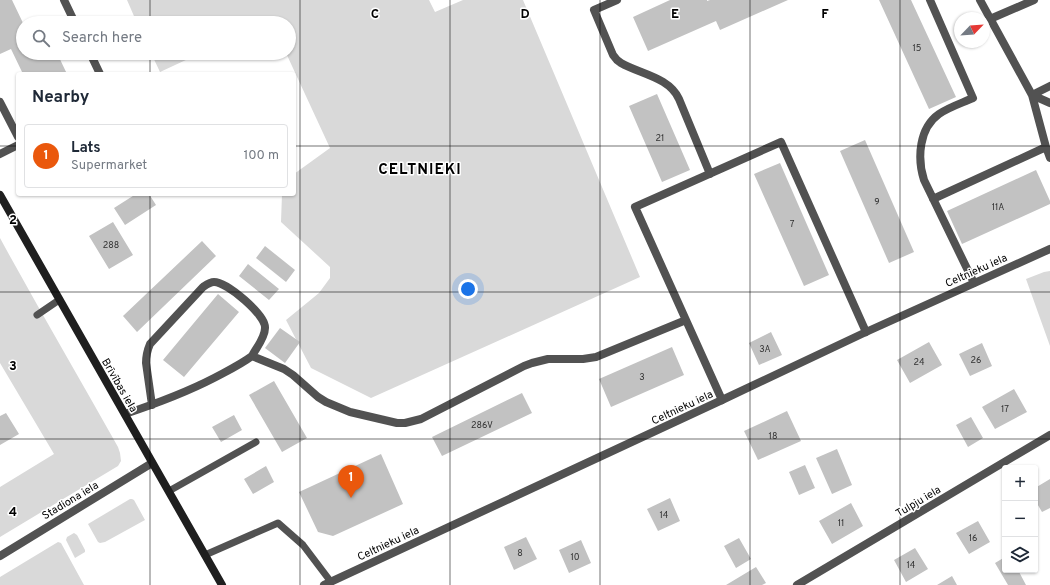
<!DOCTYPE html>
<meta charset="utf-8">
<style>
:root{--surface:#fff;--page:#f6f6f7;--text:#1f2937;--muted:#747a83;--line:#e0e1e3;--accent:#ea580c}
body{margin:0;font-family:Overpass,sans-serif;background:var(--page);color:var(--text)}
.controls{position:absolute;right:12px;bottom:12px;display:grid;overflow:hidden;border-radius:4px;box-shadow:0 1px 3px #0004}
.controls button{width:36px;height:36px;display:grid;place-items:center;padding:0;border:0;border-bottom:1px solid var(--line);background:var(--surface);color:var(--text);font:20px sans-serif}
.compass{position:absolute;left:954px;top:12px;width:36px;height:36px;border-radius:50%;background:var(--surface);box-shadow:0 1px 3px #0004;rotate:65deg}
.you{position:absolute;left:468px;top:289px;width:14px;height:14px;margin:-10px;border:3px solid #fff;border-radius:50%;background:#1a73e8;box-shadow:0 0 0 6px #1a73e833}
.badge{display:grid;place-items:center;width:26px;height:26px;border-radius:50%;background:var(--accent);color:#fff;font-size:13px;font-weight:700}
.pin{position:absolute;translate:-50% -33px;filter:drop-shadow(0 1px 2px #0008)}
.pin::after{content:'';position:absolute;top:21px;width:14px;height:12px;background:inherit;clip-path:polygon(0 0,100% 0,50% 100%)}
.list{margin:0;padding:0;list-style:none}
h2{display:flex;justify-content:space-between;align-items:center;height:52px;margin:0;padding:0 16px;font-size:17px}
h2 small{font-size:13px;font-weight:400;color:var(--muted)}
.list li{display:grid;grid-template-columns:26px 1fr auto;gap:12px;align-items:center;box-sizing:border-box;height:64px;margin:0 8px 8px;padding:0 8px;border:1px solid var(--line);border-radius:4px}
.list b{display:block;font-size:15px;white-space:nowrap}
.list p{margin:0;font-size:13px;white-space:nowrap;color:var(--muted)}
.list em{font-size:13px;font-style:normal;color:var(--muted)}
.icon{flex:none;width:22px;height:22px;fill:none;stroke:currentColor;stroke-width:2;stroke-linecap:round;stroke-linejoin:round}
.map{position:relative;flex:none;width:1050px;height:585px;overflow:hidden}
.search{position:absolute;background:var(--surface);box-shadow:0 1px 3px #0004;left:16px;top:16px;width:280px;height:44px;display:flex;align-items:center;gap:10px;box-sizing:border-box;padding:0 14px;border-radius:22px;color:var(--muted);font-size:15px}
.panel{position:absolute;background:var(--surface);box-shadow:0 1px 3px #0004;left:16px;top:72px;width:280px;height:124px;border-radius:4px}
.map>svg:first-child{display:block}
</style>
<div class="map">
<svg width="1050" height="585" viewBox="0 0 1050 585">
<rect width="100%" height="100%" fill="#fff"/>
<!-- green -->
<path fill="#d9d9d9" d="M127,0H429L435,12L463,0H523L640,277L371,398L311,368L286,320L319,293L330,278V267L281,222L282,194H294V174L330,148L286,53H289V23H272L271,21L266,23H137Z
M151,53H201L160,72Z
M0,238C38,308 79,377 118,447L120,453L121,461L118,466L113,469L0,537V487L54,454L0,363Z
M1050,271V346L1026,279L1044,272Z
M130,499H132L134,500L145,520L105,542L100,543L98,542L88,524Z
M74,533L77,535L85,550V552L75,558L66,540L67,537Z
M58,542L61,543L84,585H0V577Z"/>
<!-- building -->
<path fill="#c2c2c2" d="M0,0H12L23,23V53H57L67,74H23L11,49L0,54Z
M670,0H707V1L710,0H788L720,30L716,21L648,51L633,17Z
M879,0H911L956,97L929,109Z
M657,94L690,170L662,182L629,106Z
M865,140L914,252L889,263L840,151Z
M780,163L829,275L804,286L754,174Z
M1036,170L1050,201V204L962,244L947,211Z
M136,194H149L156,205L125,225L114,208Z
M113,222L133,255L109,269L89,236Z
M202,241L216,256L137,332L123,316Z
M265,246L295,270L286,282L256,258Z
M248,264L279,289L269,300L239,276Z
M218,294L239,312L184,377L163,360Z
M280,328L300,342L285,363L265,348Z
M771,332L782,355L759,365L749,343Z
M929,342L942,365L910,383L897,360Z
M982,343L992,366L970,376L959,354Z
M672,347L684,375L611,407L599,379Z
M274,381L307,438L282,452L249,395Z
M1014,389L1027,412L995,429L982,407Z
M522,393L532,413L442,456L432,437Z
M787,411L801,441L758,460L744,431Z
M6,413L19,434L0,445V416Z
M234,415L242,430L221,442L212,427Z
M971,417L983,438L968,447L956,425Z
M837,449L852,485L832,494L816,458Z
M381,454L403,504L333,536L318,532L299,492Z
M805,465L815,488L799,495L789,472Z
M266,466L274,482L253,494L244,479Z
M1050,479V508L1042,512L1035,500V488Z
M670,498L680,521L658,531L647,509Z
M851,503L863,526L832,544L819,521Z
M978,521L990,542L969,554L956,533Z
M526,537L537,559L514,570L504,547Z
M739,538L751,559L736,568L724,546Z
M581,540L591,563L569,573L559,550Z
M915,548L928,569L906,582L894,560Z
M1005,557V570H1018L1026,585H1008L995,563Z
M756,567L766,583L762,585H726Z
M952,576L957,585H937Z"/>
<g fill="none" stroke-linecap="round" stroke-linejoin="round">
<!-- service -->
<path stroke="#525252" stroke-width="7" d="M37,315L59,300
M169,491L256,442
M205,555L278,523L303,545L331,582"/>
<!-- minor -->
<path stroke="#525252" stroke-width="8" d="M64,0L75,23
M617,0L594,10L613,55L617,60L621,63C640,74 669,77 679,99L710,174
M930,0L973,98C962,103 949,107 939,114C919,128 917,158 924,180L974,283
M980,0L1032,95L1046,147L1050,158
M990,19L1034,0
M90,53L100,74
M1050,86L1032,95L1050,103
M0,102L18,137
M0,154L18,145
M933,199L1046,147
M722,400L635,207L781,142L866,332
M152,405L146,363C146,356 147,351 150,344L203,287C206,285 210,282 214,282C227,282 266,315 265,328C265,338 256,348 252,356
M125,414C155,404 185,393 214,378C227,371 240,365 252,356L284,369L293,375L318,397L326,402L350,412L397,423H405L421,419L524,366L532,363L548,359H583L596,357L686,320
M797,585L1050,435"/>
<!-- tertiary -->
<path stroke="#525252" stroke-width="8" d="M0,556L152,463
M324,585L722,400L866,332L1050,249"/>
<!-- secondary -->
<path stroke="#1f1f1f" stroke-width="8" d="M0,195L222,585"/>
</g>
<!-- grid -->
<path fill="none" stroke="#000" stroke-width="1" stroke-opacity="0.55" d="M150,0V23M300,0V585M450,0V585M600,0V585M750,0V585M900,0V585M150,53V74M0,146H18M294,146H1050M150,194V585M0,292H1050M0,439H1050"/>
<g text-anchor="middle" stroke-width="3" stroke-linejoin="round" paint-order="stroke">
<!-- number labels -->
<g font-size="9" fill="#303030">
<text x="917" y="51">15</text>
<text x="660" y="141">21</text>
<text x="877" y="205">9</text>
<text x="998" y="210">11A</text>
<text x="792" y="227">7</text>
<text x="111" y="248">288</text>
<text x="765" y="352">3A</text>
<text x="976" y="363">26</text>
<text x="919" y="365">24</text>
<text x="642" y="380">3</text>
<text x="1005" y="412">17</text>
<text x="482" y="428">286V</text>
<text x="773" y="439">18</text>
<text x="664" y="518">14</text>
<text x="841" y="526">11</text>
<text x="973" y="541">16</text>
<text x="520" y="556">8</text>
<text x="575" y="560">10</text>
<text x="911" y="568">14</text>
</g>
<!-- street labels -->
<g font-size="11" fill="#000" stroke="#fff">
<text transform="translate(976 270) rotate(-24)" y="4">Celtnieku iela</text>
<text transform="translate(120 385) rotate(60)" y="4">Brīvības iela</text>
<text transform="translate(682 407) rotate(-25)" y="4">Celtnieku iela</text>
<text transform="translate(70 500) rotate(-31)" y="4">Stadiona iela</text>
<text transform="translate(918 501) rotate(-31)" y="4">Tulpju iela</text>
<text transform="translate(388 543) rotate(-25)" y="4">Celtnieku iela</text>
</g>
<!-- district labels -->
<g font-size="15" font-weight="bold" letter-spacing="1" fill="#000" stroke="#fff">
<text x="420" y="174">CELTNIEKI</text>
</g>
</g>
<g font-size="13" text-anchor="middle" font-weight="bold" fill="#000" stroke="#fff" stroke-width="3" stroke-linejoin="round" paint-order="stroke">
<text x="375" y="18">C</text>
<text x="525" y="18">D</text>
<text x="675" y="18">E</text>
<text x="825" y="18">F</text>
<text x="13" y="224">2</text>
<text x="13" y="370">3</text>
<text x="13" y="516">4</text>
</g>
</svg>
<div class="controls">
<button>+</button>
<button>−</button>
<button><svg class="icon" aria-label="layers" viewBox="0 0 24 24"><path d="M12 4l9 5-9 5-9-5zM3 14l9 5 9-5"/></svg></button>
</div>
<svg class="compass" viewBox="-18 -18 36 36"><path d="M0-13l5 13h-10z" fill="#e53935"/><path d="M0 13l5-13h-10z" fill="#747a83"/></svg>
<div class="you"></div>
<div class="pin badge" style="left:351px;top:498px">1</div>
<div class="search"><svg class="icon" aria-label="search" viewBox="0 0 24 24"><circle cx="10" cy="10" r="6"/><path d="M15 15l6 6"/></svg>Search here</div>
<section class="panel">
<h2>Nearby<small></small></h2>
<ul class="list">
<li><span class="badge">1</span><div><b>Lats</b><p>Supermarket</p></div><em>100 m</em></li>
</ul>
</section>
</div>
